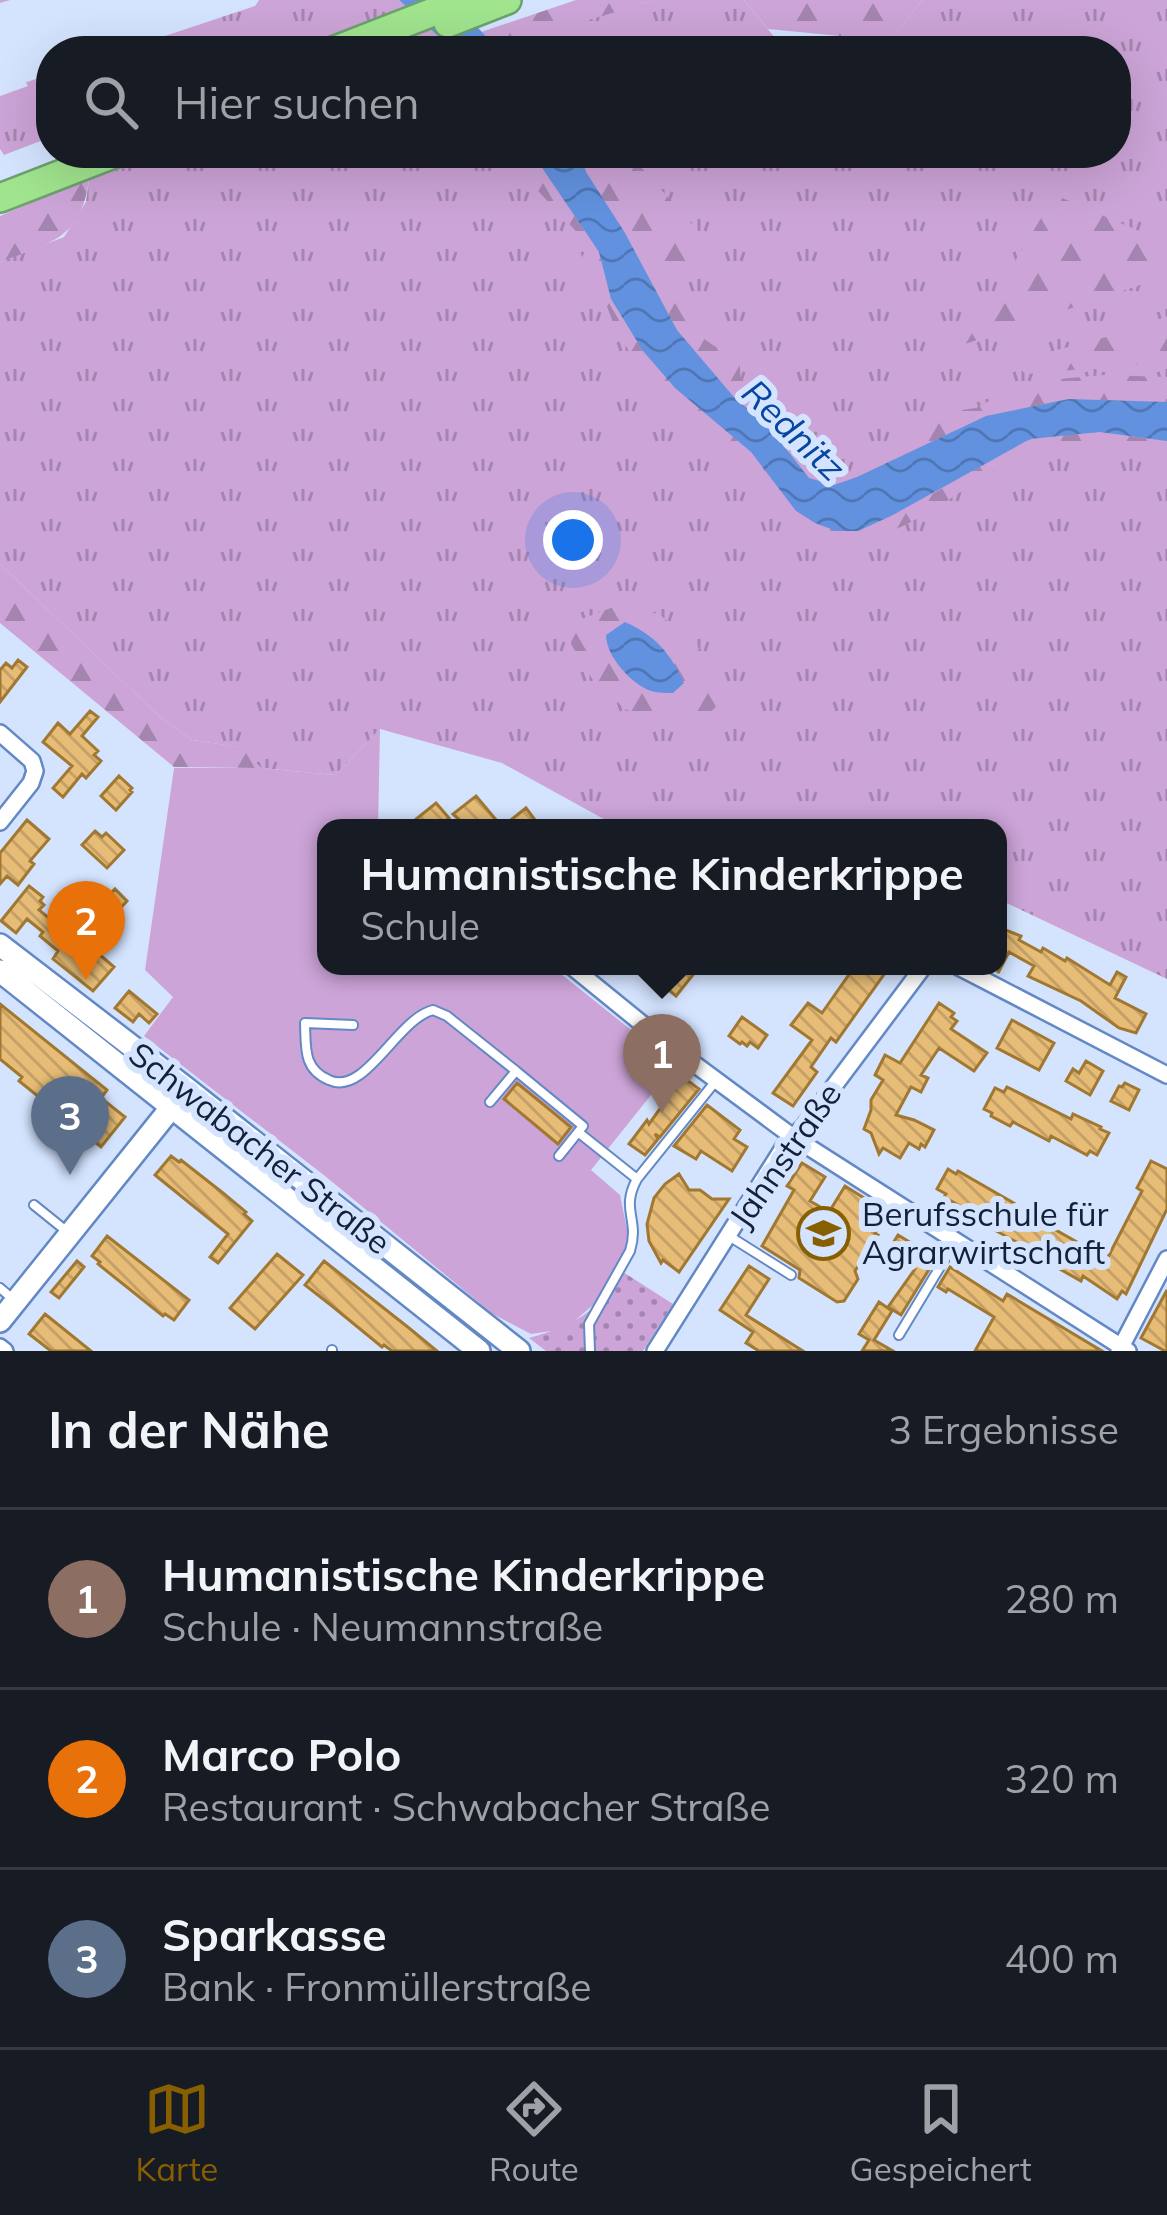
<!DOCTYPE html>
<html lang="de">
<meta charset="utf-8">
<style>
:root{--surface:#171b24;--page:#20242c;--text:#f1f3f6;--muted:#9ea1a6;--line:#363941;--accent:#885f00}
body{margin:0;font-family:Mulish,sans-serif;background:var(--page);color:var(--text)}
.you{position:absolute;left:573px;top:540px;width:42px;height:42px;margin:-30px;border:9px solid #fff;border-radius:50%;background:#1a73e8;box-shadow:0 0 0 18px #1a73e833}
.badge{display:grid;place-items:center;width:78px;height:78px;border-radius:50%;background:var(--accent);color:#fff;font-size:39px;font-weight:700}
.pin{position:absolute;translate:-50% -99px;filter:drop-shadow(0 3px 6px #0008)}
.pin::after{content:'';position:absolute;top:63px;width:42px;height:36px;background:inherit;clip-path:polygon(0 0,100% 0,50% 100%)}
.popup{position:absolute;left:317px;top:819px;width:690px;height:156px;box-sizing:border-box;display:grid;place-content:center;border-radius:24px;background:var(--surface);filter:drop-shadow(0 3px 9px #0005);font-size:39px;white-space:nowrap;color:var(--muted)}
.popup b{font-size:45px;color:var(--text)}
.popup::after{content:'';position:absolute;left:50%;top:100%;margin-left:-24px;border:24px solid transparent;border-top-color:var(--surface)}
.list{margin:0;padding:0;list-style:none}
h2{display:flex;justify-content:space-between;align-items:center;height:156px;margin:0;padding:0 48px;font-size:51px}
h2 small{font-size:39px;font-weight:400;color:var(--muted)}
.list li{display:grid;grid-template-columns:78px 1fr auto;gap:36px;align-items:center;box-sizing:border-box;height:180px;padding:0 48px;border-top:3px solid var(--line)}
.list b{display:block;font-size:45px;white-space:nowrap}
.list p{margin:0;font-size:39px;white-space:nowrap;color:var(--muted)}
.list em{font-size:39px;font-style:normal;color:var(--muted)}
.icon{flex:none;width:66px;height:66px;fill:none;stroke:currentColor;stroke-width:2;stroke-linecap:round;stroke-linejoin:round}
.map{position:relative;flex:none;width:1167px;height:1351px;overflow:hidden}
.search{position:absolute;background:var(--surface);box-shadow:0 12px 48px #0002;left:36px;right:36px;top:36px;height:132px;display:flex;align-items:center;gap:30px;box-sizing:border-box;padding:0 42px;border-radius:48px;color:var(--muted);font-size:45px}
.sheet{height:696px;background:var(--surface)}
nav{display:flex;justify-content:space-around;align-items:center;box-sizing:border-box;height:168px;border-top:3px solid var(--line);background:var(--surface);font-size:33px;color:var(--muted)}
nav a{display:grid;justify-items:center;gap:6px}
nav .on{color:var(--accent)}
.map>svg:first-child{display:block}
</style>
<div class="map">
<svg width="1167" height="1351" viewBox="0 0 1167 1351">
<defs>
<pattern id="grass-tufts" width="24" height="20" patternUnits="userSpaceOnUse" patternTransform="scale(3)"><rect width="24" height="20" fill="#cca4d7"/><path d="M3 7l-1-3M5 7V3M7 7l1-3M15 17l-1-3M17 17v-4M19 17l1-3" fill="none" stroke="#a485af"/></pattern>
<pattern id="forest-firs" width="22" height="20" patternUnits="userSpaceOnUse" patternTransform="scale(3)"><rect width="22" height="20" fill="#cca4d7"/><path d="M5 1l3.5 6h-7zM16 11l3.5 6h-7z" fill="#a485af"/></pattern>
<pattern id="park-dots" width="8" height="8" patternUnits="userSpaceOnUse" patternTransform="scale(3)"><rect width="8" height="8" fill="#cca4d7"/><path d="M2 2h.1M6 6h.1" fill="none" stroke="#a485af" stroke-width="1.8" stroke-linecap="round"/></pattern>
<pattern id="water-waves" width="16" height="10" patternUnits="userSpaceOnUse" patternTransform="scale(3)"><rect width="16" height="10" fill="#6292df"/><path d="M0 5q4-4 8 0t8 0" fill="none" stroke="#4f77b6"/></pattern>
<pattern id="building-back-hatch" width="6" height="6" patternUnits="userSpaceOnUse" patternTransform="scale(3)"><rect width="6" height="6" fill="#e7bc76"/><path d="M-1 5l2 2M0 0l6 6M5-1l2 2" fill="none" stroke="#c5a167"/></pattern>
</defs>
<rect width="100%" height="100%" fill="#d4e4ff"/>
<!-- grass -->
<path fill="url(#grass-tufts)" d="M0,0H399L454,51H51V137L4,155L0,149V96L28,86L0,41Z
M655,0H744L785,50L791,51H481Z
M922,0H1167V979L998,899V828H620L502,763L380,729L335,775L261,768L239,747L192,740L160,717L0,564V262L64,237L86,202L89,179L74,153H1116V51H883Z"/>
<!-- forest -->
<path fill="url(#forest-firs)" d="M576,0H655L496,48L481,32Z
M744,0H922L891,41L768,29Z
M511,153H532L599,252L611,299L675,388L751,452L791,505H782C763,484 745,462 725,443C664,386 619,367 599,278L577,269L588,244L524,176Z
M574,153H598L604,166L612,165L618,158H633L705,239L672,286C692,324 695,344 739,355L741,384L762,404L782,415L816,444L826,475L821,481L809,478L773,432L733,396L677,330L625,233Z
M89,178C82,239 50,243 0,262V216Z
M1055,195L1167,243V276L965,344Z
M1167,316V358L1140,364L1026,374L1017,367L1030,357L1122,333Z
M1104,375L1167,377V402L1069,399L986,416L857,477L880,454L915,436L940,413L976,408L1025,382Z
M1100,432L1167,441V453C1118,449 1066,437 1019,458C967,480 912,537 852,540C844,540 833,537 825,535V527C871,544 981,460 1027,441C1048,432 1078,434 1100,432Z
M0,564L160,717L192,740L240,747L261,768L174,767L0,623Z
M616,606L659,614L723,669L722,701L703,719L667,725L625,709L593,680L571,644L574,622Z"/>
<!-- park -->
<path fill="url(#park-dots)" d="M623,1272L673,1304L643,1351H546L529,1338C571,1327 601,1310 623,1272Z"/>
<!-- garden -->
<path fill="#cca4d7" d="M380,729L378,828H326V966H551L675,1065L591,1170L620,1195L630,1244L600,1299L565,1329L531,1334L493,1314L325,1176L144,1036L173,997L145,970L174,768H261L335,775Z"/>
<!-- water -->
<path fill="url(#water-waves)" d="M399,0H453L499,51H454Z
M532,153H574L625,233L677,330L733,396L773,432L809,478L834,485L857,477L986,416L1069,399L1167,402V441L1100,432L1030,439L891,516L858,531H836L815,523L796,511L751,452L675,388L643,351L611,299L599,252Z
M625,622C655,635 671,654 684,683L673,693C666,693 658,693 651,691C631,684 606,656 606,635Z"/>
<!-- pier -->
<path fill="#d4e4ff" d="M10,0H259L255,6L120,51H51V74L0,91V3Z"/>
<!-- building -->
<path fill="url(#building-back-hatch)" stroke="#a07831" stroke-width="3" d="M18,660L27,667L0,702V670L6,663L12,668Z
M90,711L98,717L82,736L98,751L94,755L101,761L86,778L82,774L63,797L53,788L72,766L43,742L58,723L70,734Z
M119,776L132,788L130,790L132,792L116,810L101,796Z
M476,796L502,827L526,808L541,828H468L453,814Z
M436,803L449,818L437,828H405Z
M27,820L49,839L30,861L34,864L18,885L7,876L0,884V853Z
M95,831L102,837L106,833L124,850L107,868L82,845Z
M29,886L43,897L40,901L44,905L39,910L61,928L76,913L66,904L77,891L96,909L115,889L127,901L98,932L103,936L92,948L114,967L93,991L53,959L58,951L40,936L43,932L27,919L16,933L1,921Z
M998,927L1021,936L1019,940L1041,952L1043,948L1065,961L1067,958L1110,985L1117,972L1126,977L1115,998L1146,1014L1136,1033L1119,1028L1081,1001L1028,976L1034,966L1009,952L998,973Z
M660,966H700L676,996L652,976Z
M855,966H890L836,1042L831,1038L811,1067L817,1072L793,1106L773,1093L812,1040L791,1025L808,1003L822,1013Z
M129,991L157,1014L149,1023L139,1014L133,1022L115,1008Z
M939,1003L954,1013L951,1017L957,1021L951,1029L987,1053L974,1071L939,1048L921,1075L928,1078L921,1092L911,1087L896,1115L914,1120L934,1130L925,1147L921,1144L919,1149L909,1143L900,1158L883,1148L879,1154L871,1133L864,1129L871,1110V1100L883,1080L875,1075L885,1055L900,1063Z
M0,1004L107,1090L101,1098L125,1117L101,1147L19,1081L22,1077L0,1059Z
M742,1017L767,1035L758,1048L750,1042L747,1046L742,1042L740,1044L729,1036Z
M1012,1020L1054,1043L1039,1070L997,1048Z
M1086,1061L1103,1071L1090,1095L1066,1081L1073,1069L1079,1073Z
M679,1074L699,1089L660,1137L655,1134L658,1139L645,1155L629,1144L647,1120L649,1124L667,1099L663,1096Z
M517,1083L571,1127L558,1144L504,1099Z
M1125,1083L1139,1090L1129,1110L1111,1101L1119,1086L1122,1087Z
M1007,1087L1071,1119L1073,1114L1101,1127L1100,1129L1109,1133L1097,1155L1090,1151L1087,1155L1051,1136L1049,1141L1013,1122L1010,1126L991,1116L992,1113L984,1109L995,1088L1004,1092Z
M707,1105L740,1130L734,1139L747,1147L732,1171L701,1151L696,1159L674,1146Z
M171,1156L179,1162L181,1160L223,1193L246,1212L244,1214L252,1221L218,1263L210,1257L228,1234L155,1175Z
M1151,1161L1167,1169V1209L1126,1294L1122,1291L1117,1299L1083,1276L1081,1281L1058,1268L1060,1265L1030,1249L1028,1252L1018,1247L1020,1244L980,1222L982,1218L944,1197L946,1194L937,1189L948,1169L956,1174L958,1171L1019,1206L1017,1208L1107,1259L1142,1191L1137,1188Z
M802,1163L825,1177L810,1201L829,1212L845,1186L888,1213L875,1233L878,1235L855,1271L858,1279L844,1301L837,1302L799,1278L800,1270L762,1246L794,1190L787,1186Z
M679,1174L689,1190H700L712,1199H729L679,1272L663,1260L661,1263L649,1241L647,1224L654,1198L665,1184Z
M898,1235L936,1258L901,1315L888,1307L915,1269L888,1251Z
M107,1236L189,1300L174,1320L165,1314L163,1316L98,1264L100,1262L92,1256Z
M277,1254L303,1275L255,1329L230,1308Z
M77,1261L84,1267L59,1298L51,1292Z
M324,1261L409,1328L437,1351H392L384,1345L382,1347L332,1306L305,1285Z
M749,1266L769,1279L746,1315L803,1351H759L746,1343L753,1332L720,1310Z
M950,1267L1003,1301L1007,1294L1102,1351H975L994,1317L948,1289L946,1292L938,1287Z
M1167,1290V1351H1165L1141,1338Z
M879,1302L892,1311L874,1340L893,1351H862L869,1340L859,1334Z
M45,1314L91,1351H51L29,1334Z"/>
<g fill="none" stroke-linecap="round" stroke-linejoin="round">
<defs>
<path id="lane" d="M353,1025L305,1023C306,1048 303,1069 329,1080C365,1097 397,1019 433,1010L447,1016L516,1071L490,1102
M516,1071L583,1126L559,1156
M578,1132L637,1179
M34,1205L65,1230
M729,1236L791,1275
M0,1288L15,1301
M899,1335L955,1242
M332,1351V1350
M590,1351L589,1324L630,1251C640,1219 620,1210 637,1179L715,1082"/>
<path id="street" d="M0,733L32,761L35,771L31,783L0,822
M571,966L662,1040L793,1137L1128,1351
M957,966L1167,1075
M0,1347L5,1351
M655,1351L785,1145L804,1126L924,966
M1119,1351L1167,1259"/>
<path id="secondary" d="M0,945L186,1088L519,1351
M0,971L479,1351
M0,1321L179,1098"/>
<path id="highway" d="M448,23L507,0
M333,51L464,0
M0,198L116,153"/>
</defs>
<!-- lane casing -->
<use href="#lane" stroke="#6389c5" stroke-width="12"/>
<!-- street casing -->
<use href="#street" stroke="#6389c5" stroke-width="20"/>
<!-- secondary casing -->
<use href="#secondary" stroke="#6389c5" stroke-width="26"/>
<!-- highway casing -->
<use href="#highway" stroke="#6ea070" stroke-width="32"/>
<!-- lane -->
<use href="#lane" stroke="#fff" stroke-width="8"/>
<!-- street -->
<use href="#street" stroke="#fff" stroke-width="15"/>
<!-- secondary -->
<use href="#secondary" stroke="#fff" stroke-width="21"/>
<!-- highway -->
<use href="#highway" stroke="#a0e48e" stroke-width="27"/>
</g>
<!-- icons -->
<defs>
<symbol id="school-ring" viewBox="-11 -11 22 22"><circle r="9.5" fill="#d4e4ff" stroke="#885f00" stroke-width="1.5"/><path d="M0-5L7-2L0 1L-7-2ZM-4 1L0 2.5L4 1V4Q0 6-4 4Z" fill="#885f00"/></symbol>
</defs>
<g fill-rule="evenodd">
<use href="#school-ring" x="794" y="1204" width="59" height="59"/>
</g>
<g text-anchor="middle" stroke-width="12" stroke-linejoin="round" paint-order="stroke">
<!-- street labels -->
<g font-size="33" fill="#122139" stroke="#d4e4ff">
<text transform="translate(260 1148) rotate(38)" y="12">Schwabacher Straße</text>
<text transform="translate(785 1155) rotate(-55)" y="12">Jahnstraße</text>
</g>
<!-- poi labels -->
<g font-size="33" fill="#122139" stroke="#d4e4ff" text-anchor="start">
<text x="862" y="1226">Berufsschule für<tspan x="862" dy="38">Agrarwirtschaft</tspan></text>
</g>
<!-- water labels -->
<g font-size="36" font-style="italic" fill="#0746a0" stroke="#d4e4ff">
<text transform="translate(794 430) rotate(44)" y="13">Rednitz</text>
</g>
</g>
</svg>
<div class="you"></div>
<div class="pin badge" style="left:662px;top:1113px;background:#8d6e63">1</div>
<div class="popup"><b>Humanistische Kinderkrippe</b>Schule</div>
<div class="pin badge" style="left:86px;top:980px;background:#e8710a">2</div>
<div class="pin badge" style="left:70px;top:1175px;background:#5c6f8a">3</div>
<div class="search"><svg class="icon" aria-label="search" viewBox="0 0 24 24"><circle cx="10" cy="10" r="6"/><path d="M15 15l6 6"/></svg>Hier suchen</div>
</div>
<section class="sheet">
<h2>In der Nähe<small>3 Ergebnisse</small></h2>
<ul class="list">
<li><span class="badge" style="background:#8d6e63">1</span><div><b>Humanistische Kinderkrippe</b><p>Schule · Neumannstraße</p></div><em>280 m</em></li>
<li><span class="badge" style="background:#e8710a">2</span><div><b>Marco Polo</b><p>Restaurant · Schwabacher Straße</p></div><em>320 m</em></li>
<li><span class="badge" style="background:#5c6f8a">3</span><div><b>Sparkasse</b><p>Bank · Fronmüllerstraße</p></div><em>400 m</em></li>
</ul>
</section>
<nav>
<a class="on"><svg class="icon" aria-label="map" viewBox="0 0 24 24"><path d="M3 6l6-2 6 2 6-2v14l-6 2-6-2-6 2zM9 4v14M15 6v14"/></svg>Karte</a>
<a><svg class="icon" aria-label="directions" viewBox="0 0 24 24"><path d="M12 3l9 9-9 9-9-9zM9 14v-3h6M13 9l2 2-2 2"/></svg>Route</a>
<a><svg class="icon" aria-label="saved" viewBox="0 0 24 24"><path d="M7 4h10v16l-5-4-5 4z"/></svg>Gespeichert</a>
</nav>
